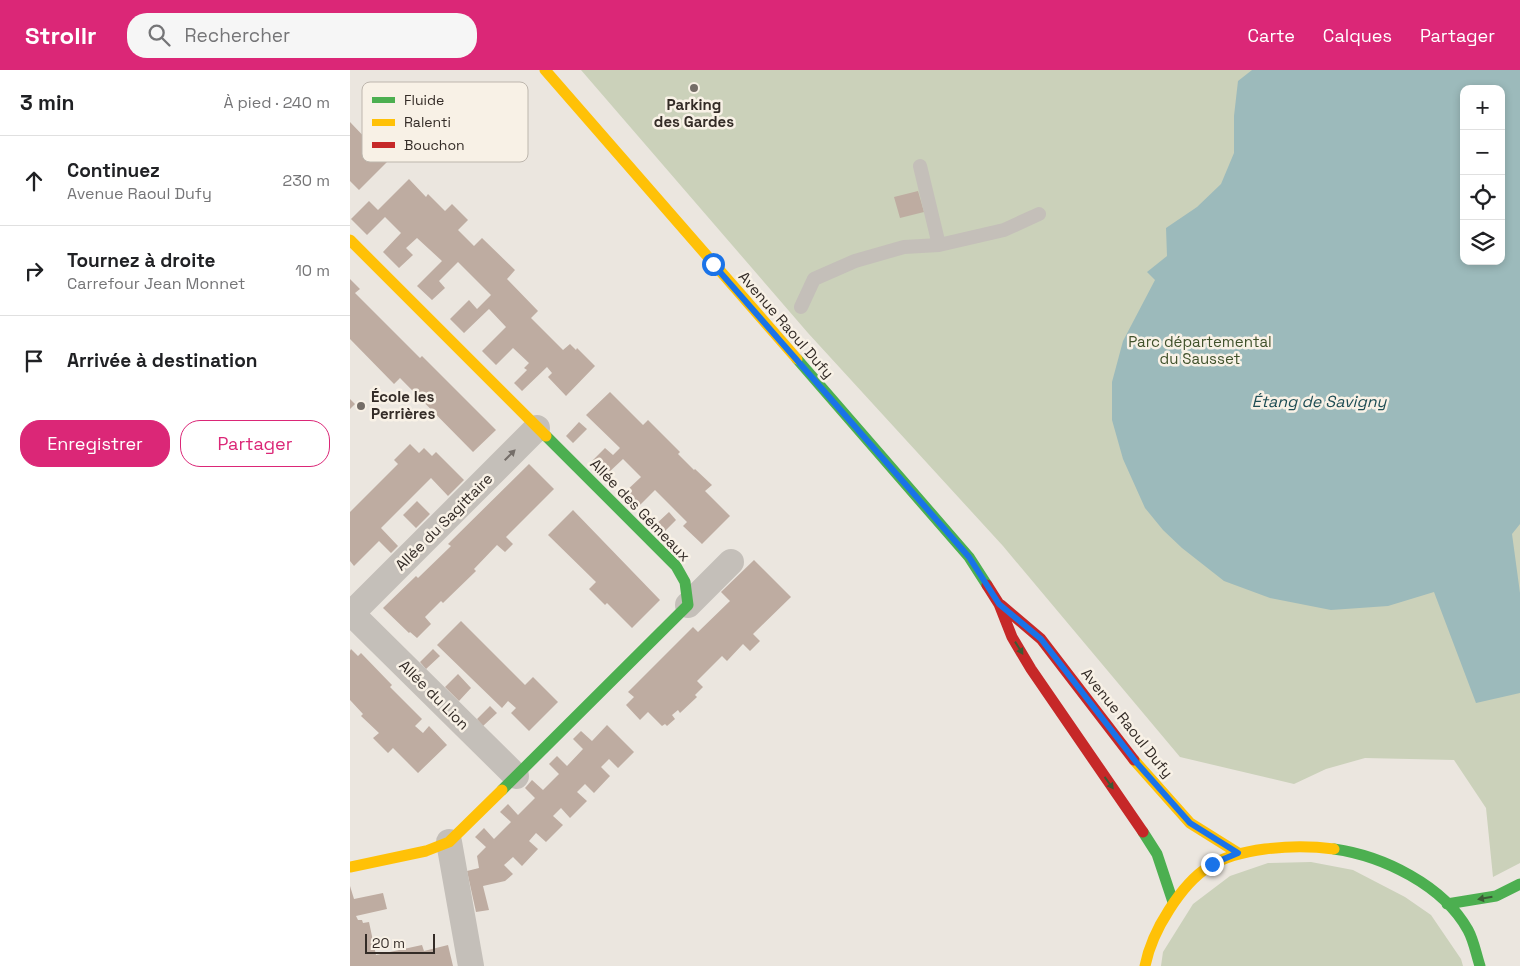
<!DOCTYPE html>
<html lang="fr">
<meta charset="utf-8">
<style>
:root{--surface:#fff;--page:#f6f6f6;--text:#202124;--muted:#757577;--line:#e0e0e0;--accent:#db2777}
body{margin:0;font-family:"Space Grotesk",sans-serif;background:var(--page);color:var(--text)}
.controls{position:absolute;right:15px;top:15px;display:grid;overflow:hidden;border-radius:10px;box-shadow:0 2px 8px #0003}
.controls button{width:45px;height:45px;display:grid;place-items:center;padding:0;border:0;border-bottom:1px solid var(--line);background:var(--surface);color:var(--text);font:25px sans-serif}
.scale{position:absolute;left:15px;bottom:12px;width:70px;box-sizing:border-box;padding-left:5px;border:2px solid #342c27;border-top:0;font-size:14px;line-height:18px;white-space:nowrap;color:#342c27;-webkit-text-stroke:4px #f8f1e6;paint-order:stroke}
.stop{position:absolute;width:15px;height:15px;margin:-11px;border:4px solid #1a73e8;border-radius:50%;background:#fff}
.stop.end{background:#1a73e8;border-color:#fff;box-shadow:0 1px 5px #0008}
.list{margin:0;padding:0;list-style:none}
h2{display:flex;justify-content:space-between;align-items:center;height:65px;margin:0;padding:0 20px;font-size:21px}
h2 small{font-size:16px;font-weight:400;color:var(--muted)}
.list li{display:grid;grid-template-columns:32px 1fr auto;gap:15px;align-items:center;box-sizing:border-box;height:90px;padding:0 20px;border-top:1px solid var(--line)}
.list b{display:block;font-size:19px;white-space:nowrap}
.list p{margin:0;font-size:16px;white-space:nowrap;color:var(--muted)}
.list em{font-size:16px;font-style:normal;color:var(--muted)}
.actions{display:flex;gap:10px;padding:15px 20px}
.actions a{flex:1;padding:11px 0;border:1px solid var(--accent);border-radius:20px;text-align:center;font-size:18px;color:var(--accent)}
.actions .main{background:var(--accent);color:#fff}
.icon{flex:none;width:28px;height:28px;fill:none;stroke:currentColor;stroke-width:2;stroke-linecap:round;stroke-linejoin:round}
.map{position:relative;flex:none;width:1170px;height:896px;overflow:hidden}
header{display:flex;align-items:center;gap:30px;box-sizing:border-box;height:70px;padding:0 25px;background:var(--accent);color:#fff}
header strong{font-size:24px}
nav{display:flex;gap:28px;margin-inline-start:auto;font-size:18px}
.search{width:350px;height:45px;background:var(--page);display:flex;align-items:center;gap:12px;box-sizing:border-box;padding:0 18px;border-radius:20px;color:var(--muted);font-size:19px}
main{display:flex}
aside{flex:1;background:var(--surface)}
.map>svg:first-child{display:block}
</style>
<header>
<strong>Strollr</strong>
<div class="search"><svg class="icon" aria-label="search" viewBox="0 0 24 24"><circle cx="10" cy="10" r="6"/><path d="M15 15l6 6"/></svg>Rechercher</div>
<nav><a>Carte</a><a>Calques</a><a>Partager</a></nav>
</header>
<main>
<aside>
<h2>3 min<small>À pied · 240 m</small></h2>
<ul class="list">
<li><svg class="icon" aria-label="ahead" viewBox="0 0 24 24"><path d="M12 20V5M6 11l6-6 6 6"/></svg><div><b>Continuez</b><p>Avenue Raoul Dufy</p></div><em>230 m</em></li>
<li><svg class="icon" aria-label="right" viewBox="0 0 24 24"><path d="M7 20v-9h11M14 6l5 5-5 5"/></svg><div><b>Tournez à droite</b><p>Carrefour Jean Monnet</p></div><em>10 m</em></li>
<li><svg class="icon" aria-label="arrive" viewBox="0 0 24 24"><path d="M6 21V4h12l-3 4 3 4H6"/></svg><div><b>Arrivée à destination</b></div></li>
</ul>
<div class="actions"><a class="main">Enregistrer</a><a>Partager</a></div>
</aside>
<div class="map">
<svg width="1170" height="896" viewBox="0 0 1170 896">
<rect width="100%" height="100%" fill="#ebe6df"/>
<!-- green -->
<path fill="#cbd1ba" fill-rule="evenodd" d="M231,0H1170V793L1143,807L1136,738L1104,690L1015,688L976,699L944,714L830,687L653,476L458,263ZM1114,19H1151V191H1114Z
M961,792L1003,800L1055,827L1081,845L1111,889L1113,896H811L813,882L843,834L880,806L918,793Z"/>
<!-- water -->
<path fill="#9cbabb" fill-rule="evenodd" d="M902,0H1170V454L1162,464L1170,523V623L1126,633L1084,522L1038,536L981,540L920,528L874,511L832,478L813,460L795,438L773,389L762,350V312L773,271L805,210L797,202L817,186L816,158L847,137L871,114L884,83V46L888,11ZM1114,19H1151V191H1114Z"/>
<!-- building -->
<path fill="#beaca1" d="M0,52L21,74L30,65L47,82L9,120L0,111Z
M59,109L76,127L78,124L95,141L102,134L118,150L108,160L124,176L132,168L165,200L157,209L188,241L181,248L213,280L220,274L226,280L227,278L245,296L216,326L198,307L202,303L197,297L172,321L164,313L177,300L174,298L179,293L163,278L146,295L132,281L156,257L139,239L114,263L100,249L119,230L127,239L141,225L108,192L89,211L95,218L82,230L67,216L92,191L67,168L56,178L63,185L49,198L33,182L51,163L35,147L17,165L1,149L19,131L28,140Z
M568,121L574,142L550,148L544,127Z
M0,209L10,219L5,223L70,288L72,286L146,360L123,382L50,308L44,314L0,269Z
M260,322L293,355L298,350L330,382L328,384L344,400L345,399L362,415L355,421L380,446L352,474L333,456L337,452L305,420L288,437L274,423L291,407L273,389L256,405L242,391L255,378L263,385L270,378L236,345Z
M0,329L5,334L0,339Z
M229,352L237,359L223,373L216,366Z
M60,374L69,383L74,378L82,386L86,382L114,410L98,426L81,408L31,458L48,476L41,483L29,471L4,496L0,491V442L48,394L44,390Z
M179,394L204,419L156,467L163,474L155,482L147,475L124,499L126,501L93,533L91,531L75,547L81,554L67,568L60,562L59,563L33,538L66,506L68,508L101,476L98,474Z
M67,431L80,444L66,458L53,445Z
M223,440L310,530L282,558L257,533L255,535L239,519L246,512L198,465Z
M319,442L326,450L313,463L305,455Z
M404,490L441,527L403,564L410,571L400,581L393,574L377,591L372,586L347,611L353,617L345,625L347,627L330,643L328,640L322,645L325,649L317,656L315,654L312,656L298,642L290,650L276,635L284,627L278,622L343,557L348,562L380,531L371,522Z
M111,551L175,615L183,607L208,632L179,661L161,643L166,638L158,631L152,638L87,575Z
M1,579L8,586L11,583L42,615L40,617L72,649L65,656L73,663L79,656L97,675L68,703L43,678L38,683L23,668L29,663L11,646L13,644L0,630V581Z
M83,579L90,586L76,599L70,592Z
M108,604L121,618L109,631L95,617Z
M140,636L147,643L133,656L127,649Z
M257,655L284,682L268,698L259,689L251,697L260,706L244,723L235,714L227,722L237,731L220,748L211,738L203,746L213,755L196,772L186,763L179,771L188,779L172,796L163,787L154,795L163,804L155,811L133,816L139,840L126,842L117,801L129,798L127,786L136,777L125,767L134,758L144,769L161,752L150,742L158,734L168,745L185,728L175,718L182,710L193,720L209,704L199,694L207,686L217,696L233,679L223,669L231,661L242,671Z
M0,816L4,829L33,823L37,839L6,846L8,850H12L13,853L19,852L26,885L72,875L74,881L98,875L103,896H0Z"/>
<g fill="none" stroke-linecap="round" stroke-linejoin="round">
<!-- lane -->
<path stroke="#c4bfb9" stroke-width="14" d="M570,96L589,175
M451,237L464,209L505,191L554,177L589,175L654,160L689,144"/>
<!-- street -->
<path stroke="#c4bfb9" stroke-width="26" d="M338,535L381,492
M2,544L166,706
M0,545L187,358
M99,772L121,896"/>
<!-- fast -->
<path stroke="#4caf50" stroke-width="11" d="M447,289L619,487L637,515
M152,720L338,535L335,512L326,496L196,366
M793,762L807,784L823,832
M984,779C1033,786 1093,815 1118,860C1124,871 1126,884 1130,896
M1097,834L1146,826L1170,814"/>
<!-- slow -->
<path stroke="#ffc107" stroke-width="11" d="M195,0L447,289
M0,170L196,366
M784,690L840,753L888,783
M0,797L76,781L99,772L152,720
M795,896C799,876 808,857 819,840C845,799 868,785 915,779C939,776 961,776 984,779"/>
<!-- jam -->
<path stroke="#c62828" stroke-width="11" d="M637,515L649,534L662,567L681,599L793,762
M651,535L691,569L784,690"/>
</g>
<!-- one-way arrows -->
<defs><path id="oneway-solid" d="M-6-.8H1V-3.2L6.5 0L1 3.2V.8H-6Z" transform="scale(1.25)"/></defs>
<use fill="#756e69" href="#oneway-solid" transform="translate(160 385) rotate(-45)"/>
<g fill="#3c5a35">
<use href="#oneway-solid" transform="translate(669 578) rotate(58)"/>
<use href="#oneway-solid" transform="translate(759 713) rotate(54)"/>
<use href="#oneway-solid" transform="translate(1135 828) rotate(170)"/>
</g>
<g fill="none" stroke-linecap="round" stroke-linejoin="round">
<!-- route -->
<path stroke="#1a73e8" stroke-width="6" d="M363,194L619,487L649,534L691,569L786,692L840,753L888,783L862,794"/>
</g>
<!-- markers -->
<g fill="#746d67" stroke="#f8f1e6" stroke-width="2">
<circle cx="344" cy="18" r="5"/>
<circle cx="11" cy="336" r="5"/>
</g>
<g text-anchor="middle" stroke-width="5" stroke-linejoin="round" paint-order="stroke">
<!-- poi labels -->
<g font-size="15" font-weight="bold" fill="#342c27" stroke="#f8f1e6">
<text x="344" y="40">Parking<tspan x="344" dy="17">des Gardes</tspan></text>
<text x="21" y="332" text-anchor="start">École les<tspan x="21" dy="17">Perrières</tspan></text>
</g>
<!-- street labels -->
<g font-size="15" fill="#342c27" stroke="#f8f1e6">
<text transform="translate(436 255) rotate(49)" y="5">Avenue Raoul Dufy</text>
<text transform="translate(290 440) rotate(46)" y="5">Allée des Gémeaux</text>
<text transform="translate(94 452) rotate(-45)" y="5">Allée du Sagittaire</text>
<text transform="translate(84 625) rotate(45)" y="5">Allée du Lion</text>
<text transform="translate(777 653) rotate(51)" y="5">Avenue Raoul Dufy</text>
</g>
<!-- park labels -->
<g font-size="15" fill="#41522c" stroke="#f8f1e6">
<text x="850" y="277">Parc départemental<tspan x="850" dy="17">du Sausset</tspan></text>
</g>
<!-- water labels -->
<g font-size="16" font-style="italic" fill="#1e4d54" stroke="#f8f1e6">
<text x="969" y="337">Étang de Savigny</text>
</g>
</g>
<!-- legend -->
<rect x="12" y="12" width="166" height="80" rx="8" fill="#f8f1e6" stroke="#bdb6ad" stroke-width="1"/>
<rect x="22" y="27" width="23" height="6" fill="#4caf50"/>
<rect x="22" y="49" width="23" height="7" fill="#ffc107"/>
<rect x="22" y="72" width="23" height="6" fill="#c62828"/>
<g font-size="14" fill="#342c27">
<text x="54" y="35">Fluide</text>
<text x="54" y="57">Ralenti</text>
<text x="54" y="80">Bouchon</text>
</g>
</svg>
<div class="controls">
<button>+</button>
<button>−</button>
<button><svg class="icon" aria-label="locate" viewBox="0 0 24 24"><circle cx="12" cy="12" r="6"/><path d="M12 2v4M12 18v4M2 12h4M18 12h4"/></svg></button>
<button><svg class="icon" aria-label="layers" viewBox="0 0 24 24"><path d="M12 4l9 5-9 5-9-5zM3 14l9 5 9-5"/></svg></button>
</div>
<div class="scale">20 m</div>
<div class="stop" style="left:363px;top:194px"></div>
<div class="stop end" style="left:862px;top:794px"></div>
</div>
</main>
